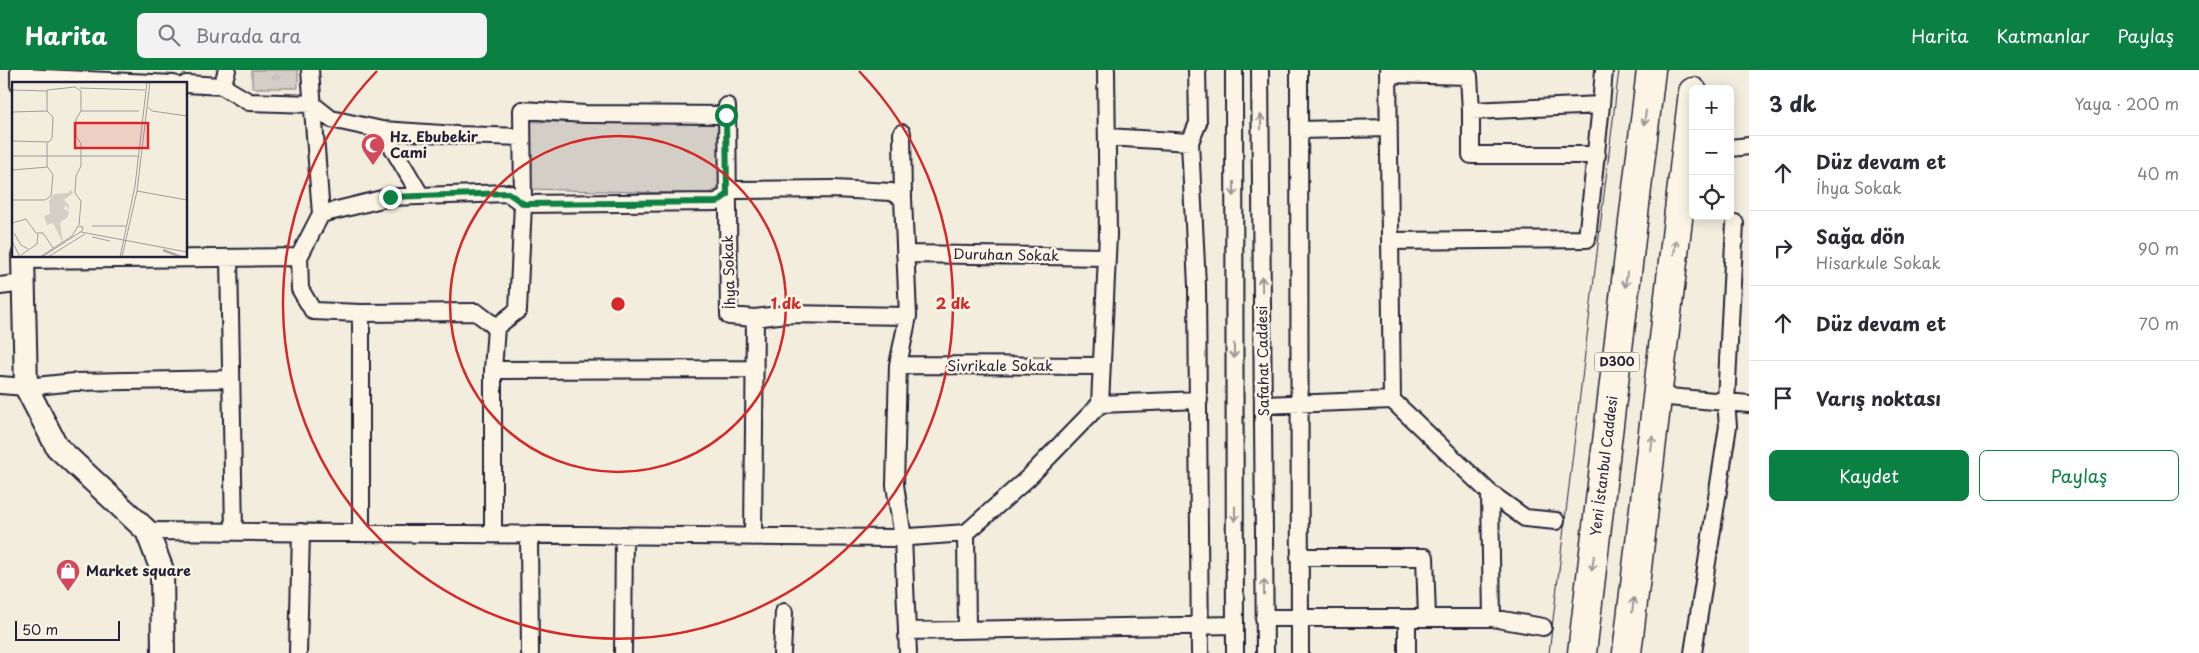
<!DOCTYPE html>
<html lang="tr">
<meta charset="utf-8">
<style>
:root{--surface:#fff;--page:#f2f2f3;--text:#2b2b33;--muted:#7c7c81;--line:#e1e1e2;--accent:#0b8043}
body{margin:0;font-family:"Playpen Sans",sans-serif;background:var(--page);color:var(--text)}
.controls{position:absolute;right:15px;top:15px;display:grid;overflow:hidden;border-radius:8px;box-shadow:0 2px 12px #0003}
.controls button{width:45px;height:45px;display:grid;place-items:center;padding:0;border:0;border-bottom:1px solid var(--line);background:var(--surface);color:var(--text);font:25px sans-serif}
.scale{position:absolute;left:15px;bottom:12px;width:105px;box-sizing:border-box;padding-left:5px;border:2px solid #22223b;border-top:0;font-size:14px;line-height:18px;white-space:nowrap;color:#22223b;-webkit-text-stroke:4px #fcf5e5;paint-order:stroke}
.stop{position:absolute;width:15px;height:15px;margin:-11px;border:4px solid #0b8043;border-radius:50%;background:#fff}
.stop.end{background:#0b8043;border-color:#fff;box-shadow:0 1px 5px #0008}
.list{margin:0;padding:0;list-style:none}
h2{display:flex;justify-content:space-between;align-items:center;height:65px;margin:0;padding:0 20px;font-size:21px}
h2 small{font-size:16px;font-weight:400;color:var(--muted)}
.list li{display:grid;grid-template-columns:32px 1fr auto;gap:15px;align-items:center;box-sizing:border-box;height:75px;padding:0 20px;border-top:1px solid var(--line)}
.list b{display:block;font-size:19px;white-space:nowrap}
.list p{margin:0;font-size:16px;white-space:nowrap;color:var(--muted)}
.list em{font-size:16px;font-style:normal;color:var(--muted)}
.actions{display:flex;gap:10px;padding:15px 20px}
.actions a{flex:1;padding:11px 0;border:1px solid var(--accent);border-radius:8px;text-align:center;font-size:18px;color:var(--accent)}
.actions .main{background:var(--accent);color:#fff}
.icon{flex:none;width:28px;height:28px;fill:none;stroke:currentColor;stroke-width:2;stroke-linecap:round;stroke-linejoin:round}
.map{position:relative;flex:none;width:1749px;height:583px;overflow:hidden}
header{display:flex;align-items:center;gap:30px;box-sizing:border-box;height:70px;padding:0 25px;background:var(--accent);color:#fff}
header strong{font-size:24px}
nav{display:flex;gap:28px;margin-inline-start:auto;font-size:18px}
.search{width:350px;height:45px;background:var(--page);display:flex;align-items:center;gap:12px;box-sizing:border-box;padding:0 18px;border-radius:8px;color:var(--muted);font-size:19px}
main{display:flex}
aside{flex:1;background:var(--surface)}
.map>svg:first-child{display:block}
</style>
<header>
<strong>Harita</strong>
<div class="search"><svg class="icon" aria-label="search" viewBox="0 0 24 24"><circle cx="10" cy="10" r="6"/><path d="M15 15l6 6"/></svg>Burada ara</div>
<nav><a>Harita</a><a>Katmanlar</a><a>Paylaş</a></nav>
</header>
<main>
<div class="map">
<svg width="1749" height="583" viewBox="0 0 1749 583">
<defs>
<pattern id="grass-tufts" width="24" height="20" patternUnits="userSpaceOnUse" patternTransform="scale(1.25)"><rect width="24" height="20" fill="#d4cfc6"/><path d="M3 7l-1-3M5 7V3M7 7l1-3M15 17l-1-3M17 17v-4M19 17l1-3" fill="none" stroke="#b6b1ab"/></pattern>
</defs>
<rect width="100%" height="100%" fill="#f3edde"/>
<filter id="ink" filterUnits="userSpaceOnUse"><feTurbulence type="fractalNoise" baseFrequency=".02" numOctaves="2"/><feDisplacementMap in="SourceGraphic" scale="10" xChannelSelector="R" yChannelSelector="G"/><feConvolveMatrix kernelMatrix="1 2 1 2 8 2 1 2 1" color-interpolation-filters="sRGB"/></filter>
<g filter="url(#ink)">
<!-- grass -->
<path fill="url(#grass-tufts)" stroke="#7b7880" d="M252,0H298V18H252Z"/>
<!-- park -->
<path fill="#d4cfc6" stroke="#7b7880" d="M719,51L721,117L708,124L530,119L527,52Z"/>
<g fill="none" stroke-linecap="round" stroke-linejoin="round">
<defs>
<path id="street" d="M310,0L321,144L299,187L300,219L313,241L361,243L476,242L496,257
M1197,0L1198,53L1190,72L1197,216L1200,583
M1234,0L1235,583
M1260,0L1265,583
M1299,0L1300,583
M1388,0L1392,330L1490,423L1492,548
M1388,4L1469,6L1471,41L1601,35L1604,0
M22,7L174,14
M186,14L222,16L249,32L312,34L331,49L382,60L457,65L522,67
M222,16L227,0
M727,36L729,246L755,248L753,467
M1471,41V85H1597
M382,60L421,126
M1299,60L1389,58
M902,63L903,128
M1107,67L1190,72
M1730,78L1749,76
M321,144L390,127L508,123L523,134L522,40L585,44L727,45
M1391,171L1587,169L1601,35
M905,184L1107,187
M229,188L234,461
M23,190L299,187
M0,216L24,213
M361,243V462
M755,248L786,244L908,246
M898,295L1102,296
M493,300L755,299
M0,315L26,317L75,312L231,309
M1657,326L1749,334
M1100,334L1199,330
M1263,335L1392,330
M1490,423L1525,448L1556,451
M147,461L896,468L966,463L1028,408L1100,334L1108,165L1106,0
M966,463L967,560
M493,464V300L496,257L518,240L523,134L717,132L734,120L834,119L891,122L903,128L908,246L898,295L895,415L903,468L907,561
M529,464L530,583
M1299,487H1425L1427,548
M1264,548H1492L1543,557
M1407,548V583
M298,583L301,462
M623,583L624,465
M782,583L784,542
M908,583L907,561L1235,555
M1693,583L1728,356L1726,332L1735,153"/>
<path id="secondary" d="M22,14V0
M23,186L26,317L57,377L147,461L162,500L163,583"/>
<path id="highway" d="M1582,583L1651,0
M1627,583L1693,22"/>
</defs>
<!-- street casing -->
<use href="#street" stroke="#22223b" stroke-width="20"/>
<!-- secondary casing -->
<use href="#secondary" stroke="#22223b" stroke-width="26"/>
<!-- highway casing -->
<use href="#highway" stroke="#22223b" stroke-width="31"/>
<!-- street -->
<use href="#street" stroke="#fcf5e5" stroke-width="16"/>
<!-- secondary -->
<use href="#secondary" stroke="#fcf5e5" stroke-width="22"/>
<!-- highway -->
<use href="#highway" stroke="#fcf5e5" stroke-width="28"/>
<!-- tram -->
<path stroke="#22223b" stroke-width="1" d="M1549,583L1619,0"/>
</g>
<!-- one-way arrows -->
<defs><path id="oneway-shaft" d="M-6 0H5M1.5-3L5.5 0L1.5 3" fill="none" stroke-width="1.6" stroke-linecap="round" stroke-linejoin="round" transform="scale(1.25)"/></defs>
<g stroke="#9a9698">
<use href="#oneway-shaft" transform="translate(1645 48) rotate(97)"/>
<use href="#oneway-shaft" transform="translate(1261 52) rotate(-91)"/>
<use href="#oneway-shaft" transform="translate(1234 119) rotate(90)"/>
<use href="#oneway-shaft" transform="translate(1675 177) rotate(-83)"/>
<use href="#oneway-shaft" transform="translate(1626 210) rotate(97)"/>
<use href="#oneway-shaft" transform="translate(1262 214) rotate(-91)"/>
<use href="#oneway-shaft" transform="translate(1234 281) rotate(90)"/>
<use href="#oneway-shaft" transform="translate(1652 373) rotate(-83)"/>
<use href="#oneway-shaft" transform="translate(1235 444) rotate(90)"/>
<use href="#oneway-shaft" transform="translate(1593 493) rotate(97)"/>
<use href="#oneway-shaft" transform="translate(1264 517) rotate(-90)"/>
<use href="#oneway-shaft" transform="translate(1633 535) rotate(-83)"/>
</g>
</g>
<g fill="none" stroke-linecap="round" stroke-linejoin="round" filter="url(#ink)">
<!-- route -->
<path stroke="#0b8043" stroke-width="6" d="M390,127L508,123L524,134L717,132L727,125L726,45"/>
</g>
<!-- distance rings -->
<g fill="none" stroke="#d62828" stroke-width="2.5">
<circle cx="618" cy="234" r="168"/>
<path d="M859 1A335 335 0 1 1 377 1"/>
</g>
<!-- icons -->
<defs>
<symbol id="mosque-pin" viewBox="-11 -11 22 30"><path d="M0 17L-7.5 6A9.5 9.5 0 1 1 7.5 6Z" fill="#d1495b" stroke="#fcf5e5"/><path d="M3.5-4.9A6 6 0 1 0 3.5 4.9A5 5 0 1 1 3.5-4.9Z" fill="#fff"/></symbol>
<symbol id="shop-pin" viewBox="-11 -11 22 30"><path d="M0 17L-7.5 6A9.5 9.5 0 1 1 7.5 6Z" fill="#d1495b" stroke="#fcf5e5"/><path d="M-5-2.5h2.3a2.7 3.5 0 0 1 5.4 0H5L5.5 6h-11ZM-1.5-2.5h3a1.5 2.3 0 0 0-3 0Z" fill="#fff"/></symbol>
</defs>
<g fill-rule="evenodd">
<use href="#mosque-pin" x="359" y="61" width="28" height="38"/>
<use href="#shop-pin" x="54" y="487" width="28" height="38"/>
</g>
<g text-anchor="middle" stroke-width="5" stroke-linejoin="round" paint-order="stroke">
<!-- shield labels -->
<rect fill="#fcf5e5" stroke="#63616e" stroke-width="1" x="1594.5" y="282.5" width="45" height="19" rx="4"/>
<g font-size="12" font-weight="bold" fill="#22223b">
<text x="1617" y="296">D300</text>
</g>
<!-- poi labels -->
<g font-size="14" font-weight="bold" fill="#22223b" stroke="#fcf5e5" text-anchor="start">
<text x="390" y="72">Hz. Ebubekir<tspan x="390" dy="16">Cami</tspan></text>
<text x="86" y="506">Market square</text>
</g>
<!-- street labels -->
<g font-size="14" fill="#22223b" stroke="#fcf5e5">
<text transform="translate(1006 185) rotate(1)" y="5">Duruhan Sokak</text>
<text transform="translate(729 202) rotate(-92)" y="5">İhya Sokak</text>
<text transform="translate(1263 291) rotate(-91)" y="5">Safahat Caddesi</text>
<text x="1000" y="301">Sivrikale Sokak</text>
<text transform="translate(1604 396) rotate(-83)" y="5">Yeni İstanbul Caddesi</text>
</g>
</g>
<!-- overview -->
<g transform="translate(12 12)">
<rect width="175" height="175" fill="#f3edde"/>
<path d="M58,107L61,111L52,118L57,123V128L54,123L52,127L57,129L55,136L48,140L51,161L41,141L35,143L32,134L38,132L37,119L42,112L56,111Z" fill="#d4cfc6"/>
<path fill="none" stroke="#aca7a6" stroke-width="2.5" d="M151,168L169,175"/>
<path fill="none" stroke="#9f9c9d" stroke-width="1" d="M68,6L133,8M0,8L35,9M136,25L140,29L175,34M69,29H127M0,30L35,29M0,59L37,60L40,56L41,35L35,29V8L63,5L69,9M0,74H125L127,76M0,88L36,85M125,109L175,118M0,118H33L39,114L41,93L35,84V61M0,141L14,137L24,151H31L41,166M67,143L69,119L63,111L64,94L69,84V62L64,54V37L69,29V9M80,144H114M69,150L175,170M2,151L9,163L16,167M80,155L98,159M0,159L8,175M9,173L25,162L26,152M28,175L60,154L66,144L71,145L70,149L30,175M36,175L73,152M108,175L123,104L135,0M110,175L125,109L138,0"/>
<path fill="#d62828" fill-opacity="0.15" stroke="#d62828" stroke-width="2.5" d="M63,41H136V66H63Z"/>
<rect width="175" height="175" fill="none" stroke="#22223b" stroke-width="2.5"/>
</g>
<circle cx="618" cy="234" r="8" fill="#d62828" stroke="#fcf5e5" stroke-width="2.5"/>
<g font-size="15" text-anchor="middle" font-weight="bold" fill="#d62828" stroke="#fcf5e5" stroke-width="5" stroke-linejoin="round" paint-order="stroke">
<text x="786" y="239">1 dk</text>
<text x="953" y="239">2 dk</text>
</g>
</svg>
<div class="controls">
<button>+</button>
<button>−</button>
<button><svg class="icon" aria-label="locate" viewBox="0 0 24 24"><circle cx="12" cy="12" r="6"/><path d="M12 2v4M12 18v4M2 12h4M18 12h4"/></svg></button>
</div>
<div class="scale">50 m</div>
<div class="stop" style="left:726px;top:45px"></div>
<div class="stop end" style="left:390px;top:127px"></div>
</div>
<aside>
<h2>3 dk<small>Yaya · 200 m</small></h2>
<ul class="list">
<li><svg class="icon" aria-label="ahead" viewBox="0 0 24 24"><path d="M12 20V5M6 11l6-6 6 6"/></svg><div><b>Düz devam et</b><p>İhya Sokak</p></div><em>40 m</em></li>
<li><svg class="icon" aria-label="right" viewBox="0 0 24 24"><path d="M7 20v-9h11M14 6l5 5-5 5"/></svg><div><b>Sağa dön</b><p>Hisarkule Sokak</p></div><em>90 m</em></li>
<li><svg class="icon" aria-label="ahead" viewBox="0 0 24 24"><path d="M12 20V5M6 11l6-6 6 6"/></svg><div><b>Düz devam et</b></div><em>70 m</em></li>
<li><svg class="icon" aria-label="arrive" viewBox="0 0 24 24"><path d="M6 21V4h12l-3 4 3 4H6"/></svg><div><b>Varış noktası</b></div></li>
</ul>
<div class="actions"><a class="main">Kaydet</a><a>Paylaş</a></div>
</aside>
</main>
